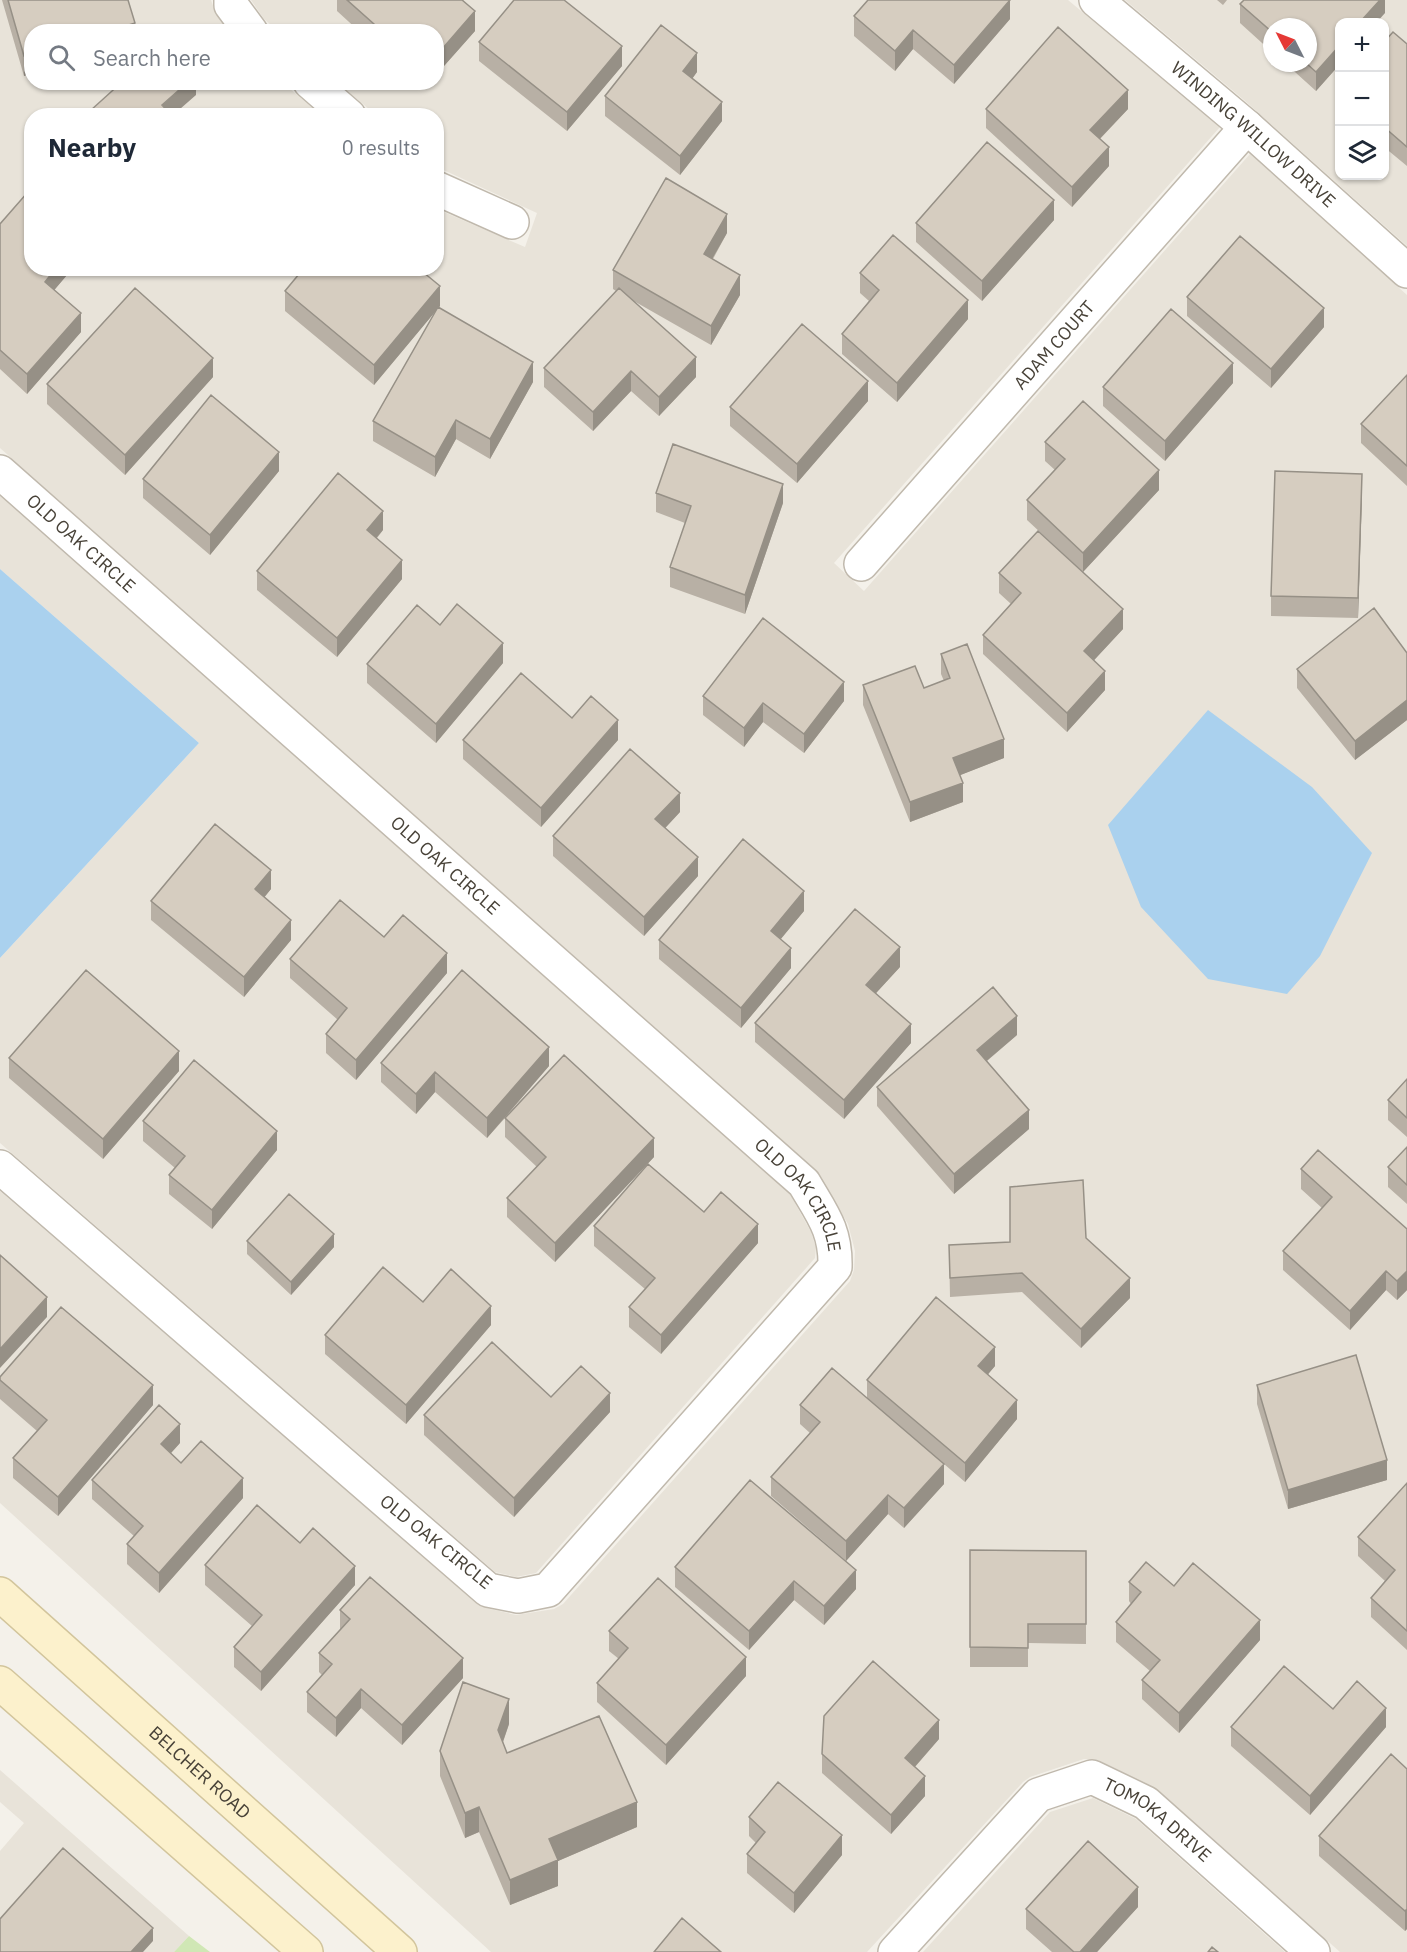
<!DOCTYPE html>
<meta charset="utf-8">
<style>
:root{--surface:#fff;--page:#f2f2f3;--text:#1f2937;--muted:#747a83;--line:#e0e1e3}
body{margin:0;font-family:"IBM Plex Sans",sans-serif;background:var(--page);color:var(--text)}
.controls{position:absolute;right:18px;top:18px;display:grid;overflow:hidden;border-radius:12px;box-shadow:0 2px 4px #0004}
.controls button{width:54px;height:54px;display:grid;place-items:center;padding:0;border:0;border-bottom:2px solid var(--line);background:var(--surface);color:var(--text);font:30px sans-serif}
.compass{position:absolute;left:1263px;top:18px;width:54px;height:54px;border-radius:50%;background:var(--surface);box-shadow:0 2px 4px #0004;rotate:312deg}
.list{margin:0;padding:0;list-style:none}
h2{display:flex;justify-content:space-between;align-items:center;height:78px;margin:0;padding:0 24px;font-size:26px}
h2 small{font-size:20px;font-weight:400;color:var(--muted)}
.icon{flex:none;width:33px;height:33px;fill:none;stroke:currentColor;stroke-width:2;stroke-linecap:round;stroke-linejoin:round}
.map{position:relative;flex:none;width:1407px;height:1952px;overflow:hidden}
.search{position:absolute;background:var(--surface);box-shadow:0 2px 4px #0004;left:24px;top:24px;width:420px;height:66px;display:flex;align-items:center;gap:15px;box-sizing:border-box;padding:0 21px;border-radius:24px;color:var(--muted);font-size:22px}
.panel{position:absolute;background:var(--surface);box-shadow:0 2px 4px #0004;left:24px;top:108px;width:420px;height:168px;border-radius:24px}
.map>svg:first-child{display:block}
</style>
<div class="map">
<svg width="1407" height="1952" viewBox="0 0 1407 1952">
<rect width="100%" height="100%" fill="#f4f1ea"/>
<!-- residential -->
<path fill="#e8e3d9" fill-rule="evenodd" d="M0,0H211L216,14L228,31L32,32V82L283,83L321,115L32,116V268H436L437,209L525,247L537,213L437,167L436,116L376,115L338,83L436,82V32L278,31L264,19L251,0H1068L1220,127L834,563L864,591L1250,154L1407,295V1952H1340L1158,1790L1098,1760L1084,1759L1030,1777L1023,1782L867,1952H491L0,1503V1191L476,1603L486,1608L516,1615L554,1609L563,1604L850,1281L854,1270L855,1251L848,1224L816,1170L0,448Z
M1125,0H1407V246L1244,100ZM1340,22H1384V176H1340ZM1272,27H1308V63H1272Z
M0,496L790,1194L811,1232L816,1248L815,1258L536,1573L516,1577L495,1572L0,1143V958L199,743L0,569Z
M0,1770L189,1936L174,1952H0V1851L24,1823L0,1802Z
M1093,1798L1136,1819L1285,1952H923L1050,1812Z"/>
<!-- green -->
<path fill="#d0e7b5" d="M189,1936L210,1952H174Z"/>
<!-- water -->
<path fill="#aad1ee" d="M0,569L199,743L0,958Z
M1208,710L1312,787L1372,853L1320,956L1287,994L1208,979L1141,907L1108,825Z"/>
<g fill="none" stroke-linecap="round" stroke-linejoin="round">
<defs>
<g id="street">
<path d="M231,0V5L251,32"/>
<path id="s1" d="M1096,0L1247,127L1407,271"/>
<path d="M310,82L349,116"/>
<path d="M436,188L512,222"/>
<path id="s2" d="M0,472L804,1183C822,1214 836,1230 835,1267L548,1590L518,1596L488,1590L0,1167"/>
<path id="s3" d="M861,564L1247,127"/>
<path id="s4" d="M895,1952L1038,1795L1092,1777L1146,1803L1313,1952"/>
</g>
<g id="secondary">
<path id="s5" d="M0,1594L400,1952"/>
<path d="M0,1683L306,1952"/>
</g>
</defs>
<!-- street casing -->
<use href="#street" stroke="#c0b9ad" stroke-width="36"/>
<!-- secondary casing -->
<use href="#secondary" stroke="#d2c59c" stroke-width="36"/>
<!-- street -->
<use href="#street" stroke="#fff" stroke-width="33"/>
<!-- secondary -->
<use href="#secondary" stroke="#fcf1cc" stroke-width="33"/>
</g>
<!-- wall -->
<path fill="#b8b0a5" d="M2,0H128L135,32H32V73L24,76Z
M337,0H464L463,1L475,31L436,75V32H360L337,11Z
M1217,0H1227L1223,5Z
M1385,0V13L1340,22V64L1316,91L1285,63H1308L1272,27V52L1240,23V4Z
M854,16L1010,19L954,84L913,49L895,71L854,36Z
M479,42L622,66L567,131L479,61Z
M1384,42L1407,44V166L1384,147Z
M697,72L692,79L722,121L680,175L605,116V96Z
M419,82H430L425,88Z
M986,109H1128L1100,139L1109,166L1072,207L986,128Z
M1054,220L982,301L916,242V223Z
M0,224L73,268L54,290L81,332L27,394L0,369Z
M727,233L713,259L740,295L711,345L632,300L696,377L659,416L631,391L593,431L544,387V368L616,291L613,289V270Z
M860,273L968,319L897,402L842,354V334L869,301L860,293Z
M285,291L440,306L438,308L533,382L490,459L456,439L435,477L373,441V421L438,308L374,385L285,311Z
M1187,297L1324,327L1271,388L1187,316Z
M1407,375V486L1361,443V424Z
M213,377L125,475L47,404V384Z
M1233,383L1165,461L1103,406V387Z
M868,401L797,483L730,426V407Z
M1045,442L1159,490L1083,572L1027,520V500L1055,470L1045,461Z
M279,471L210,555L143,498V479Z
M656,493L783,503L745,614L670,587V567L685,523L656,512Z
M1362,494L1358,618L1271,616V596Z
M383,530L377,538L402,579L337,657L257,590V571Z
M999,573L1123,629L1094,660L1105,690L1067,732L983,654V635L1011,604L999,593Z
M1407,653V720L1355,760L1297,688V669Z
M941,654L1004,758L960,775L963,802L910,822L863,705V685L924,688L944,681L941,674Z
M503,663L436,743L367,683V664Z
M703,696L844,701L804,753L763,722L744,747L703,715Z
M572,718L618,740L541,827L463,759V740Z
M680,812L665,828L698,876L644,936L553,856V836Z
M271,889L264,897L291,940L244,997L151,920V901Z
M804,911L780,939L791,968L741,1028L659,959V940Z
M384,937L447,973L356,1080L326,1053V1034L338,1020L290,978V959Z
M900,967L876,993L911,1043L844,1119L755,1042V1023Z
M1017,1035L987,1061L1029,1129L954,1194L877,1106V1087Z
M9,1058L179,1071L103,1159L9,1078Z
M381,1063L549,1066L508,1114L654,1157L555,1262L507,1217V1198L537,1167L505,1137V1118L487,1138L435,1092L416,1114L381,1082Z
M1407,1079V1137L1388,1120V1100Z
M143,1121L277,1150L212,1229L169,1194V1175L175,1168L143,1141Z
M1407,1147V1204L1388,1187V1167Z
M1301,1169L1407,1229V1290L1397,1300L1386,1290L1350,1330L1283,1270V1251L1322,1208L1301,1189Z
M704,1212L758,1243L661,1354L629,1327V1307L645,1289L594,1246V1226Z
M1086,1238L1130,1298L1081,1348L1022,1292L950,1297L949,1245Z
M247,1241L334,1247L291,1295L247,1254Z
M491,1325L406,1424L325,1354V1335Z
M995,1366L988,1374L1017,1419L965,1482L937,1458L944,1484L904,1528L888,1514L846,1561L856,1589L824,1625L794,1600L749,1650L675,1587V1567L845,1560L771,1496V1477L810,1433L800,1424V1405L867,1398V1380Z
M0,1377L153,1405L58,1516L13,1478V1458L37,1431L0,1399Z
M1257,1385L1387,1480L1288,1509L1257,1404Z
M551,1397L610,1412L514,1517L424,1435V1415Z
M180,1443L171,1453L181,1463L243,1498L159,1593L127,1564V1544L134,1536L92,1499V1480Z
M1407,1483V1650L1371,1617V1598L1385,1581L1358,1556V1537Z
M300,1543L355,1585L261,1691L234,1667V1647L252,1626L205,1585V1565Z
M970,1550L1086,1551V1644L1028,1643V1667H970Z
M1129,1582L1174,1586L1260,1640L1179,1733L1142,1699V1680L1150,1671L1116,1642V1622L1131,1604L1129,1601Z
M340,1610L463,1678L402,1745L361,1708L336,1737L307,1712V1692L322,1675L319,1672V1653L340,1630Z
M609,1631L746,1676L666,1765L597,1702V1683L619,1659L609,1651Z
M509,1724L503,1742L507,1753L637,1827L558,1861V1886L510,1905L479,1832L465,1838L440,1776V1751Z
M1231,1727H1386L1310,1815L1231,1746Z
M939,1739L915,1767L925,1796L891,1834L822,1773V1754Z
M1407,1769V1929L1405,1931L1319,1856V1836Z
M749,1817L842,1855L794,1913L747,1873V1854L756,1843L749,1836Z
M1138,1907L1097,1952H1052L1026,1929V1909Z"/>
<!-- shaded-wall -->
<path fill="#969086" d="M1010,0V19L954,84V65Z
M1380,0H1385V13L1377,22H1360Z
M475,11V31L436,75V56Z
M135,23V32H107Z
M913,30V49L895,71V51Z
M1340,45V64L1316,91V72Z
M622,46V66L567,131V112Z
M697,53V72L683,91V71Z
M32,54V73L24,76V56Z
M188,82H196V95L172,116L162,105Z
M425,82H430L425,88Z
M1128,90V109L1090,149V130Z
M722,102V121L680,175V156Z
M1109,147V166L1072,207V187Z
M1054,200V220L982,301V281Z
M727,214V233L704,273V254Z
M56,268H73L45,301V282Z
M740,275V295L711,345V326Z
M440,286V306L374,385V365Z
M968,300V319L897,402V383Z
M1324,308V327L1271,388V369Z
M81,313V332L27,394V374Z
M696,357V377L659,416V397Z
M213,358V377L125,475V455Z
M533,362V382L490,459V439Z
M1233,363V383L1165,461V441Z
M631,371V391L593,431V412Z
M868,381V401L797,483V464Z
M456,420V439L435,477V457Z
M279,452V471L210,555V535Z
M1159,470V490L1083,572V553Z
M1362,474V494L1358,618V598Z
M783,484V503L745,614V595Z
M383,511V530L367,549V530Z
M402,560V579L337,657V638Z
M1123,609V629L1084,671V651Z
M503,643V663L436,743V724Z
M1105,671V690L1067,732V713Z
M844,682V701L804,753V734Z
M1407,700V720L1355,760V741Z
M763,703V722L744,747V728Z
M618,720V740L541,827V808Z
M1004,739V758L953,778V758Z
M963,783V802L910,822V802Z
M680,793V812L655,839V819Z
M698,857V876L644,936V917Z
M271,870V889L255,909V889Z
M804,891V911L771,951V931Z
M291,920V940L244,997V977Z
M900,947V967L866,1004V985Z
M791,948V968L741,1028V1008Z
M447,953V973L356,1080V1060Z
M1017,1016V1035L977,1069V1050Z
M911,1024V1043L844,1119V1100Z
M549,1047V1066L487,1138V1118Z
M179,1051V1071L103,1159V1139Z
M435,1072V1092L416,1114V1094Z
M1029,1110V1129L954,1194V1174Z
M277,1131V1150L212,1229V1210Z
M654,1138V1157L555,1262V1243Z
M758,1224V1243L661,1354V1335Z
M334,1234V1247L291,1295V1282Z
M1386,1271V1290L1350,1330V1311Z
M1407,1271V1290L1397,1300V1281Z
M1130,1278V1298L1081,1348V1329Z
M47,1297V1317L0,1368V1349Z
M491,1306V1325L406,1424V1405Z
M995,1347V1366L978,1386V1366Z
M153,1385V1405L58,1516V1497Z
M610,1393V1412L514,1517V1498Z
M1017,1400V1419L965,1482V1463Z
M180,1424V1443L161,1464V1444Z
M1387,1460V1480L1288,1509V1490Z
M944,1464V1484L904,1528V1508Z
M243,1478V1498L159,1593V1573Z
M888,1495V1514L846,1561V1541Z
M355,1566V1585L261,1691V1672Z
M856,1570V1589L824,1625V1606Z
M794,1581V1600L749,1650V1631Z
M1260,1620V1640L1179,1733V1713Z
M746,1657V1676L666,1765V1745Z
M463,1658V1678L402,1745V1725Z
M361,1689V1708L336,1737V1718Z
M509,1699V1724L498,1756V1730Z
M1386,1708V1727L1310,1815V1796Z
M939,1720V1739L905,1778V1758Z
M925,1776V1796L891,1834V1815Z
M637,1802V1827L558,1861V1886L510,1905V1880L549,1839Z
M479,1807V1832L465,1838V1813Z
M842,1835V1855L794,1913V1893Z
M1138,1887V1907L1097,1952H1080Z
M1407,1909V1929L1405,1931V1911Z
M153,1928V1941L143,1952H131Z"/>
<!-- building -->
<path fill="#d6cdc0" stroke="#969086" stroke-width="1.5" d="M8,0H128L135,23L107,32H32V54L24,56Z
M347,0H462L475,11L436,56V32H383Z
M514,0H564L622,46L567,112L479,42Z
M868,0H1010L954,65L913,30L895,51L854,16Z
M1244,0H1380L1360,22H1340V45L1316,72L1306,63H1308V27H1272V32L1240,4Z
M661,25L697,53L683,71L722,102L680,156L605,96Z
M1058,27L1128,90L1090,130L1109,147L1072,187L986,109Z
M1393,32L1407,44V147L1384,127V42Z
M122,82H188L162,105L172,116H95L91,110Z
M987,142L1054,200L982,281L916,223Z
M666,178L727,214L704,254L740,275L711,326L613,270Z
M27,193L32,198V268H56L45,282L81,313L27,374L0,350V224Z
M893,235L968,300L897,383L842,334L879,290L860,273Z
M1240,236L1324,308L1271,369L1187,297Z
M304,268H418L440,286L374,365L285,291Z
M135,288L213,358L125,455L47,384Z
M619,288L696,357L659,397L631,371L593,412L544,368Z
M438,307L533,362L490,439L456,420L435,457L373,421Z
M1171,309L1233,363L1165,441L1103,387Z
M802,324L868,381L797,464L730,407Z
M1407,375V466L1361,424Z
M211,395L279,452L210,535L143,479Z
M1083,401L1159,470L1083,553L1027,500L1065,459L1045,442Z
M673,444L783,484L745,595L670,567L691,506L656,493Z
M1275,471L1362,474L1358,598L1271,596Z
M338,473L383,511L367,530L402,560L337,638L257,571Z
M1038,531L1123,609L1084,651L1105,671L1067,713L983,635L1021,593L999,573Z
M457,604L503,643L436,724L367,664L417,605L440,625Z
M1374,608L1407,653V700L1355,741L1297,669Z
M763,618L844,682L804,734L763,703L744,728L703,696Z
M967,644L1004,739L953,758L963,783L910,802L863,685L915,666L924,688L950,678L941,654Z
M521,673L572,718L591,696L618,720L541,808L463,740Z
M630,749L680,793L655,819L698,857L644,917L553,836Z
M215,824L271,870L255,889L291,920L244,977L151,901Z
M743,839L804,891L771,931L791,948L741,1008L659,940Z
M340,900L384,937L403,915L447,953L356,1060L326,1034L347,1008L290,959Z
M855,909L900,947L866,985L911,1024L844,1100L755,1023Z
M86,970L179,1051L103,1139L9,1058Z
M462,970L549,1047L487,1118L435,1072L416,1094L381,1063Z
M993,987L1017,1016L977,1050L1029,1110L954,1174L877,1087Z
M564,1055L654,1138L555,1243L507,1198L546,1157L505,1118Z
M194,1060L277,1131L212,1210L169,1175L185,1156L143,1121Z
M1407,1079V1118L1388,1100Z
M1407,1147V1185L1388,1167Z
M1318,1150L1407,1229V1271L1397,1281L1386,1271L1350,1311L1283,1251L1332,1197L1301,1169Z
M648,1164L704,1212L721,1192L758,1224L661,1335L629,1307L655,1278L594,1226Z
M1083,1180L1086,1238L1130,1278L1081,1329L1022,1273L950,1278L949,1245L1010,1242V1187Z
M289,1194L334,1234L291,1282L247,1241Z
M0,1255L47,1297L0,1349Z
M383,1267L423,1302L451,1269L491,1306L406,1405L325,1335Z
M936,1297L995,1347L978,1366L1017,1400L965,1463L867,1380Z
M61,1307L153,1385L58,1497L13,1458L47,1420L0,1380V1377Z
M492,1342L551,1397L581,1366L610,1393L514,1498L424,1415Z
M1356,1355L1387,1460L1288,1490L1257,1385Z
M832,1368L944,1464L904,1508L888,1495L846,1541L771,1477L820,1422L800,1405Z
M159,1405L180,1424L161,1444L181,1463L201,1441L243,1478L159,1573L127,1544L143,1526L92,1480Z
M750,1480L856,1570L824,1606L794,1581L749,1631L675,1567Z
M1407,1483V1631L1371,1598L1395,1570L1358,1537Z
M257,1505L300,1543L313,1528L355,1566L261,1672L234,1647L262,1615L205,1565Z
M970,1550L1086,1551V1624H1028V1648L970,1647Z
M1146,1562L1174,1586L1193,1563L1260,1620L1179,1713L1142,1680L1160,1660L1116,1622L1141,1592L1129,1582Z
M370,1577L463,1658L402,1725L361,1689L336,1718L307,1692L332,1664L319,1653L350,1619L340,1610Z
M658,1578L746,1657L666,1745L597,1683L628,1648L609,1631Z
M873,1661L939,1720L905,1758L925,1776L891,1815L822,1754L824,1716Z
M1284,1666L1333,1709L1357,1681L1386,1708L1310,1796L1231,1727Z
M463,1682L509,1699L498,1730L507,1753L599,1716L637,1802L549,1839L558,1860L510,1880L479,1807L465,1813L440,1751Z
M1391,1754L1407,1769V1909L1405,1911L1319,1836Z
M778,1782L842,1835L794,1893L747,1854L765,1832L749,1817Z
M1088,1841L1138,1887L1080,1952H1074L1026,1909Z
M63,1848L153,1928L131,1952H0V1919Z
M682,1918L721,1952H654Z
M1212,1947L1218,1952H1208Z"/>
<g text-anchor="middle" stroke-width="6" stroke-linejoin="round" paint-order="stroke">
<!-- street labels -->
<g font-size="18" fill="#484238" stroke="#fff">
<text dy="6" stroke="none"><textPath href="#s1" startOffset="207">WINDING WILLOW DRIVE</textPath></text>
<text dy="6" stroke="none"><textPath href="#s3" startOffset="292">ADAM COURT</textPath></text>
<text dy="6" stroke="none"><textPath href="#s2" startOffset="108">OLD OAK CIRCLE</textPath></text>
<text dy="6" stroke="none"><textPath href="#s2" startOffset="594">OLD OAK CIRCLE</textPath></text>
<text dy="6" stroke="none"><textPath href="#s2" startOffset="1080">OLD OAK CIRCLE</textPath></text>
<text transform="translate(436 1542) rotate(39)" y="6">OLD OAK CIRCLE</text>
<text dy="6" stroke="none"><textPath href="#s5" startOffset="268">BELCHER ROAD</textPath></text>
<text dy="6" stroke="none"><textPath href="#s4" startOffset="348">TOMOKA DRIVE</textPath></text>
</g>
</g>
</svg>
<div class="controls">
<button>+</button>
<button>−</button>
<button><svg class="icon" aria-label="layers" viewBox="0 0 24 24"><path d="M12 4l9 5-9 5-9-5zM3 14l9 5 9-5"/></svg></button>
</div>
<svg class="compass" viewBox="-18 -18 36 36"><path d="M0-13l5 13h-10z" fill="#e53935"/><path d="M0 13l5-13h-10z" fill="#747a83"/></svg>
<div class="search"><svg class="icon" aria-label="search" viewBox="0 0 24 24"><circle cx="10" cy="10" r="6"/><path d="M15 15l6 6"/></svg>Search here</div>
<section class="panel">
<h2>Nearby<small>0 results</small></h2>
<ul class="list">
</ul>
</section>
</div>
